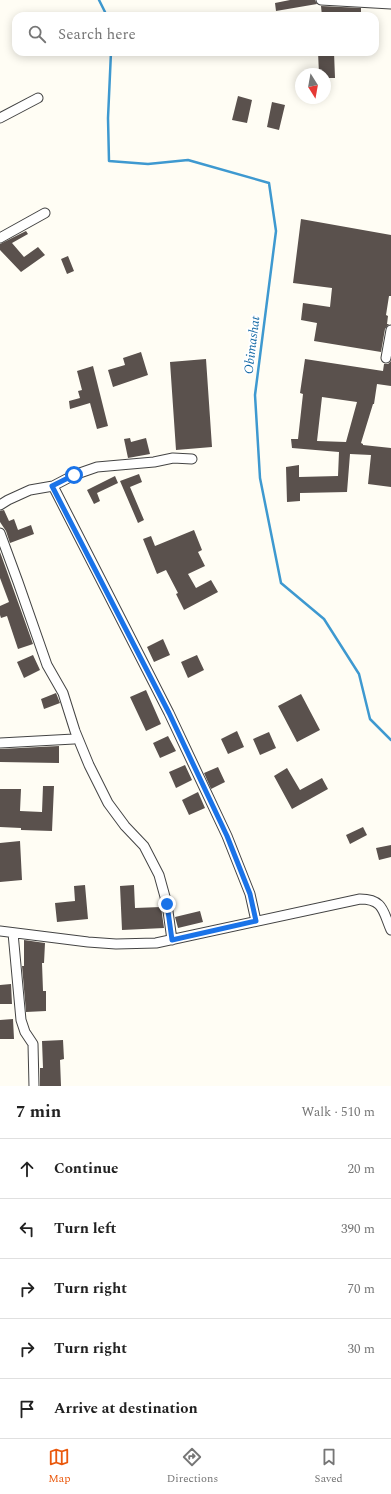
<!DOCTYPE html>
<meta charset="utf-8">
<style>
:root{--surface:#fff;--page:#f6f6f6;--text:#222;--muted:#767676;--line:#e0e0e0;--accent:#ea580c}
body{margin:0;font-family:Spectral,serif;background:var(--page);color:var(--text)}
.compass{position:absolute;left:295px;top:68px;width:36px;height:36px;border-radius:50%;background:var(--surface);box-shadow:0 2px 10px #0003;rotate:169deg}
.stop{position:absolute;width:12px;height:12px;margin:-9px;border:3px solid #1a73e8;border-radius:50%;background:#fff}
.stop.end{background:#1a73e8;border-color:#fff;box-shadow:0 1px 4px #0008}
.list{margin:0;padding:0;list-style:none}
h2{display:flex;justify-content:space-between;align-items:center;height:52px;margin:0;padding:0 16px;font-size:17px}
h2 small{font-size:13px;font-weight:400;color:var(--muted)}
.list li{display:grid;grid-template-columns:26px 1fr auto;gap:12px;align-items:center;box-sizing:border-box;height:60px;padding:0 16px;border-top:1px solid var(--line)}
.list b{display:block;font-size:15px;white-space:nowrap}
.list em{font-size:13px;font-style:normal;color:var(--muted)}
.icon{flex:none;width:22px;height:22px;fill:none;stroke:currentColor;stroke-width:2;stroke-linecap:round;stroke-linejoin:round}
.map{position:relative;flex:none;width:391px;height:1086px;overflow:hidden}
.search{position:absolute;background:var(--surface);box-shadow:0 2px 10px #0003;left:12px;right:12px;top:12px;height:44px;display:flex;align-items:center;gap:10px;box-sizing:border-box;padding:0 14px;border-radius:12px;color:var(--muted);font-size:15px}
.sheet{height:352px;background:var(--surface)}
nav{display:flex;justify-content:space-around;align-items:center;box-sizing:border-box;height:56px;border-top:1px solid var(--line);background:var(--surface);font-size:11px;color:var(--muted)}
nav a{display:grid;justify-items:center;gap:2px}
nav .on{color:var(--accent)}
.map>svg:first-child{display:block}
</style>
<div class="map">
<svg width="391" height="1086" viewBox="0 0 391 1086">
<rect width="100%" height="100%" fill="#fffdf4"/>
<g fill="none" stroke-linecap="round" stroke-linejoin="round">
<!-- stream -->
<path stroke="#3e99d0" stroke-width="2.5" d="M99,0L107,16
M111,52L108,118L109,161L148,164L188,160L269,183L276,231L255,395L260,478L281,583L324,619L359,674L370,719L391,740"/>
</g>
<!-- building -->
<path fill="#5a514d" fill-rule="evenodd" d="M290,0H315L317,4L276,11L275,3Z
M321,6L361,8V16H348L347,13L332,14V16H322Z
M318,52H334L335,78H325V74H319Z
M238,96L252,100L247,123L232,120Z
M272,102L285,105L279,130L267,127Z
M301,219L391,235V296H389L386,315L388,316L387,324H389L385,329L381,352L314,341L317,323L301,320L303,303L330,307L332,288L293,283Z
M26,231L28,234L12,243L24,257L38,247L45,255L21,272L0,250V244Z
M68,256L74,271L67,274L61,259Z
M141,352L148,375L113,387L108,370L125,365L123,358Z
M206,359L212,447L176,450L170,362Z
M305,359L383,371L384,364H388L391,361V386L377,384L374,404H373L361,443L363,444V445L391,448V487L368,484L371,455L350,454L347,492L300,493V501L287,502L286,467L299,465V477L338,476L339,452L292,448L291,439H298L303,394L300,393ZM322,397L357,402L346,442L317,441Z
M93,366L108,426L97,429L90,403L70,409L69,401L80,398L78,391L82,390L77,371Z
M130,438L131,442L146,438L150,454L128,458L124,439Z
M139,474L142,482L130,487L144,520L138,523L120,481Z
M115,476L118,483L97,493L100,501L94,504L87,490Z
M4,510L9,521L14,519L18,530L31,525L34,534L10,543L6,531L0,522V511Z
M194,530L202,550L198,552L205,566L188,574L196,588L211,580L218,592L184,610L176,594L178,593L166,570L157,574L143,539L151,536L155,546Z
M0,552L33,644L18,649L7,616L1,618L0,615V606L9,602L0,578Z
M163,639L170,655L154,662L147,647Z
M33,655L40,670L24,678L17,662Z
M197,655L204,670L188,678L181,662Z
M146,690L161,724L146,731L130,697Z
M56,693L60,703L44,709L41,699Z
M301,694L320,730L297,742L278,706Z
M237,731L244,747L228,754L221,739Z
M269,732L276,748L260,755L253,739Z
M168,736L176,751L160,758L153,743Z
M59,746V763L0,762V749Z
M185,765L192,780L176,788L169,772Z
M218,767L225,782L211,789L204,773Z
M287,768L300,790L322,778L328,789L292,809L274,776Z
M43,786H54L52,831L21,830V828L0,827V789H21L20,811L42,812Z
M198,792L205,808L189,815L182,800Z
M363,827L367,835L350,844L346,835Z
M20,841L22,880L0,882V843Z
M391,845V857L379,860L376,848Z
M85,885L88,919L57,922L55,903L75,901L74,886Z
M134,885L135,908L161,907L164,928L122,930L120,886Z
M200,911L203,922L178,928L175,917Z
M24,940L45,943L44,963H42L43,991H46V1011L26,1012L22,966H24Z
M11,984L12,1004H0V985Z
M13,1019L14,1039H0V1020Z
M63,1040L64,1059L60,1060L61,1086H40V1068H43L42,1041Z"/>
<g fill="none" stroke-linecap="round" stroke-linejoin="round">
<defs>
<path id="minor" d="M321,0L391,4
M0,118L38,98
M0,238L45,213
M386,358L391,330
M53,486L169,713L227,836L250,894L256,921
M0,505L8,500L30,490L53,486L74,475L97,467L154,462L173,458L192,459
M0,533L18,582L47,665L63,693L75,731L89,765L108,803L125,826L144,846L159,875L167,904L172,940
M0,743L74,739
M0,931L88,942L116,944L156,943L360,899C384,899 383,912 391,930
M13,933L21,1020L25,1032L33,1044L34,1086"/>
</defs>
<!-- minor casing -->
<use href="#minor" stroke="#444" stroke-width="11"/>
<!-- minor -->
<use href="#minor" stroke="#fff" stroke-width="9"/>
</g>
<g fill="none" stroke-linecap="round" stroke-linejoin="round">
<!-- route -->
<path stroke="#1a73e8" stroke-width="5" d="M74,475L52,486L169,713L227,836L250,894L256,921L172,940L167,904"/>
</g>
<g text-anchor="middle" stroke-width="4" stroke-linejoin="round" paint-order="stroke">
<!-- water labels -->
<g font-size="13" font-style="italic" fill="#166aa6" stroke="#fff">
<text transform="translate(251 345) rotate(-83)" y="5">Obimashat</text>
</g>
</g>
</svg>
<svg class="compass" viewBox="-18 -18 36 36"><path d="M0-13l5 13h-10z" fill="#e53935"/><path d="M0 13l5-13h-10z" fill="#767676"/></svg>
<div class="stop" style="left:74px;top:475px"></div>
<div class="stop end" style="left:167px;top:904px"></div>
<div class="search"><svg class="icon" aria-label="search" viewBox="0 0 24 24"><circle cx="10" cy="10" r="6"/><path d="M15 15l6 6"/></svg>Search here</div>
</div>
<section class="sheet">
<h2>7 min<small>Walk · 510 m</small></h2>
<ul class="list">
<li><svg class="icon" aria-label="ahead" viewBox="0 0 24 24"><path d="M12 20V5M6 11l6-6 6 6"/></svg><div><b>Continue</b></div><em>20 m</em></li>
<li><svg class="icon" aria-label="left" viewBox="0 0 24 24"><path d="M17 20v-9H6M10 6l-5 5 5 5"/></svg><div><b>Turn left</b></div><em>390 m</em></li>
<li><svg class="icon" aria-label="right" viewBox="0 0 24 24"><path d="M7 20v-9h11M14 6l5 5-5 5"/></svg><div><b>Turn right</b></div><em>70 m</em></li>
<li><svg class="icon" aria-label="right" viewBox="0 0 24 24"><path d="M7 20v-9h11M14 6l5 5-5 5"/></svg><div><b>Turn right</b></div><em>30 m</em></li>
<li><svg class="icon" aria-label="arrive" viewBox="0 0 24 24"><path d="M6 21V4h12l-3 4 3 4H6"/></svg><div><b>Arrive at destination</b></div></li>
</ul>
</section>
<nav>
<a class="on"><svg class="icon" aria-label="map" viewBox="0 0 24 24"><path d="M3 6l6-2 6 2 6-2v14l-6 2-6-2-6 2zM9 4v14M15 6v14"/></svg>Map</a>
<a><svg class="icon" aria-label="directions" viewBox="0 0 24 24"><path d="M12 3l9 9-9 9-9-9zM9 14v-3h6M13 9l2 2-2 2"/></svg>Directions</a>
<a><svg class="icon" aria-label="saved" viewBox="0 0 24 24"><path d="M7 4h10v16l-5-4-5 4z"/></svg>Saved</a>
</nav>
